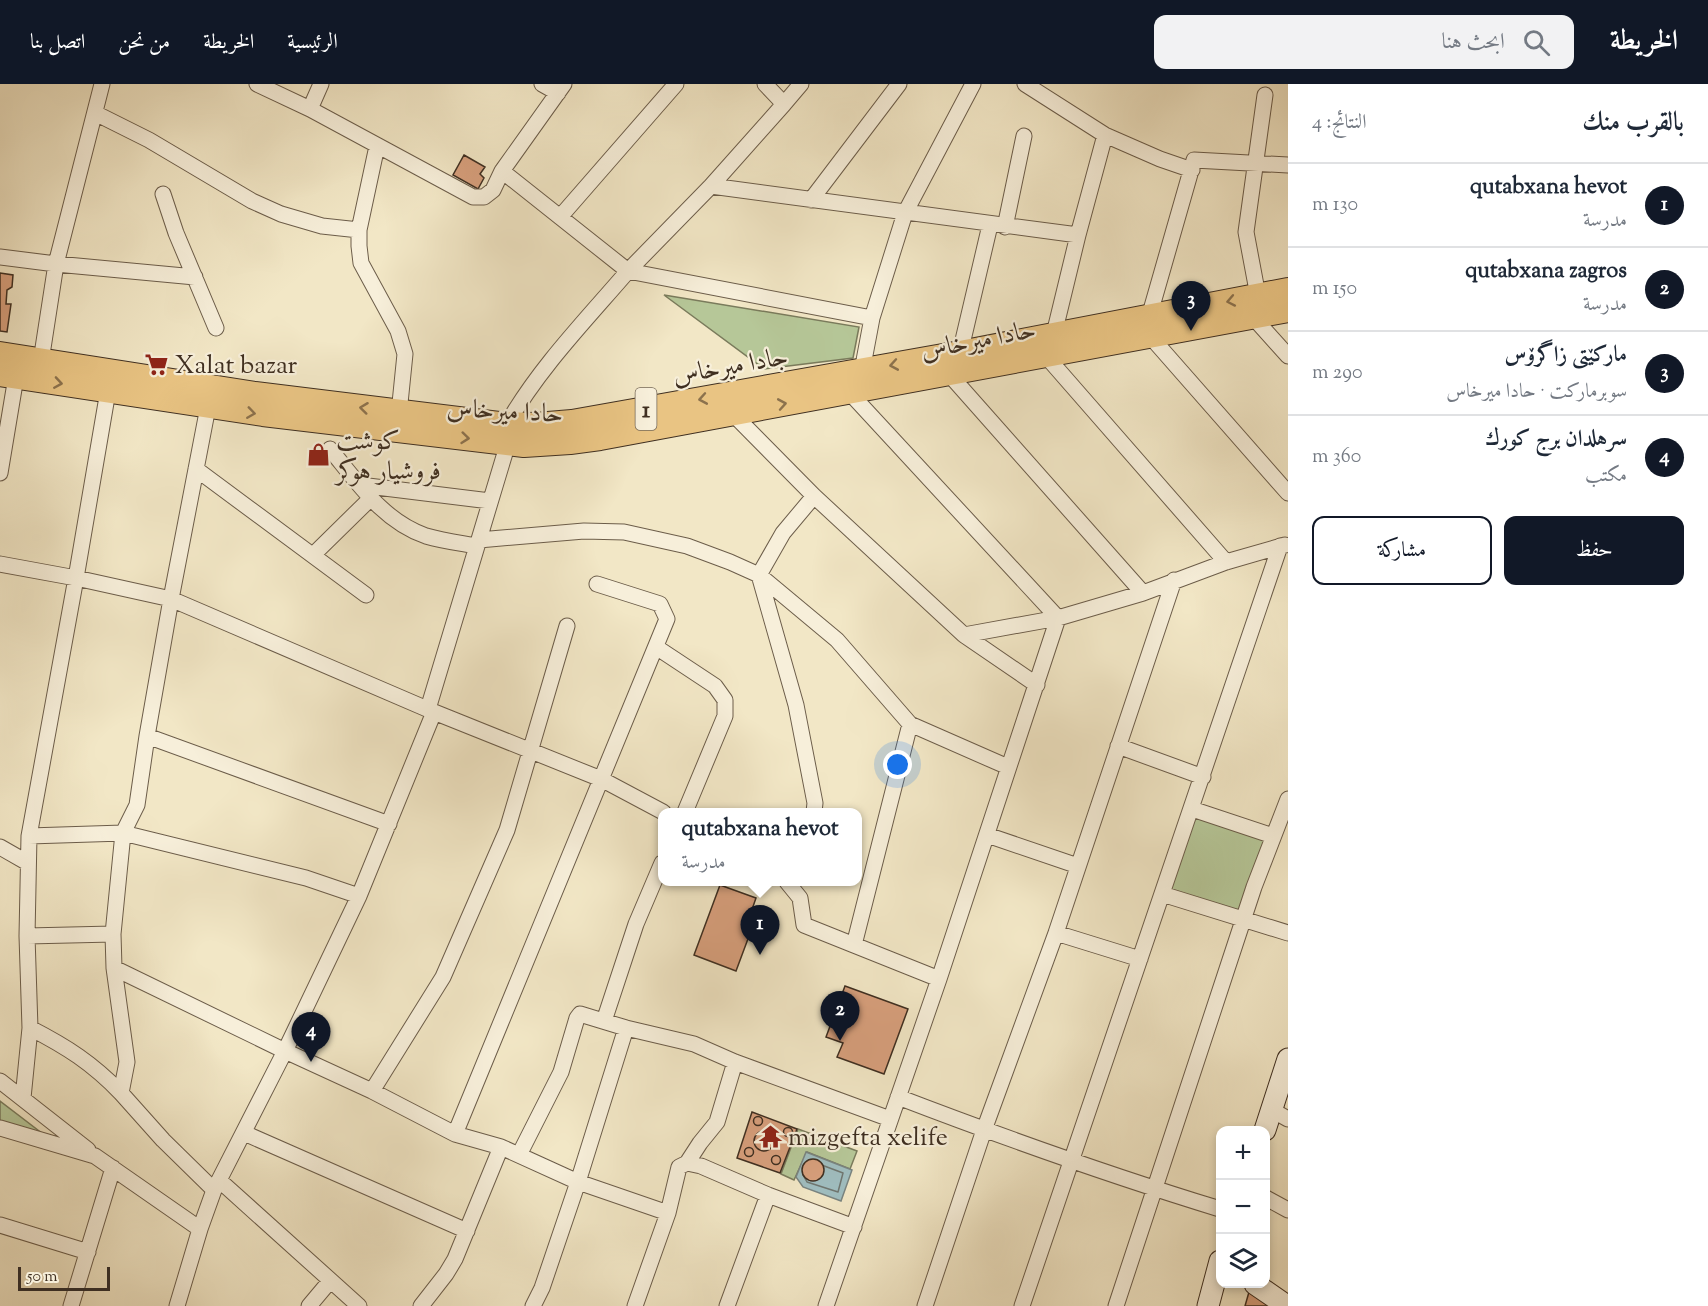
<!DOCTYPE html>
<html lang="ar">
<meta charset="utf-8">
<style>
:root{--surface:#fff;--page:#f2f2f3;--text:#1f2937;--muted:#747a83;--line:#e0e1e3;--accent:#111827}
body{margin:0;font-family:"Sorts Mill Goudy",Amiri,serif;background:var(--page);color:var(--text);direction:rtl}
.controls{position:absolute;right:18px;bottom:18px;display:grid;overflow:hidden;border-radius:12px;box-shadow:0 3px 9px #0003}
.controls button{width:54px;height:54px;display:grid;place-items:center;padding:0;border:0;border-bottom:2px solid var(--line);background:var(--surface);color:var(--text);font:30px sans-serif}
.scale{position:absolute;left:18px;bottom:15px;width:92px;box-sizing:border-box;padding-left:6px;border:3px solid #3f2f21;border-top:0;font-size:16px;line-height:21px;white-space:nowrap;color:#3f2f21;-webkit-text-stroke:4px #f7efda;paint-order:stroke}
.you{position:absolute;left:898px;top:681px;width:21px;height:21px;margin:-15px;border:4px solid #fff;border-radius:50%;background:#1a73e8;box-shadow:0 0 0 9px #1a73e833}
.badge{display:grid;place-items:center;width:39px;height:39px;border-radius:50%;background:var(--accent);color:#fff;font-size:20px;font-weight:700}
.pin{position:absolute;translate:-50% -50px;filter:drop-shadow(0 2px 3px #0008)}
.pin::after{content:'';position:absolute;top:32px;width:21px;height:18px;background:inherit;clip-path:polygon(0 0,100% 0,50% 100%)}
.popup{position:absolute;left:658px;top:724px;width:204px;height:78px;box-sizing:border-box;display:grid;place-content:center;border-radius:12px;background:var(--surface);filter:drop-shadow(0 2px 4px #0005);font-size:20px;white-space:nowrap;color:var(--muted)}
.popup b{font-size:22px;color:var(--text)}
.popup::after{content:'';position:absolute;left:50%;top:100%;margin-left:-12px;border:12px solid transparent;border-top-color:var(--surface)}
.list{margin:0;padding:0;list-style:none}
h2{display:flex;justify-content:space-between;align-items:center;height:78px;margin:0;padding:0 24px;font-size:26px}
h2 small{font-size:20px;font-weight:400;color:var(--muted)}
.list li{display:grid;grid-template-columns:39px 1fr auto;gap:18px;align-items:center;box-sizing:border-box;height:84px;padding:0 24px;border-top:2px solid var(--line)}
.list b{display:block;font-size:22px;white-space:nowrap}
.list p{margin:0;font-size:20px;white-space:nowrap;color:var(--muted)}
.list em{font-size:20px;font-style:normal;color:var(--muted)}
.actions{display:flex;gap:12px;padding:18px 24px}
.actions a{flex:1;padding:14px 0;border:2px solid var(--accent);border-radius:12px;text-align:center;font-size:21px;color:var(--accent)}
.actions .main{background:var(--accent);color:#fff}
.icon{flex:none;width:33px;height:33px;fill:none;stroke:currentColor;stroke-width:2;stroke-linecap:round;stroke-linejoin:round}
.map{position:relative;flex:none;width:1288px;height:1222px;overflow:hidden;direction:ltr}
header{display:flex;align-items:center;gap:36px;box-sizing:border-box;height:84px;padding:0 30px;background:var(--accent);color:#fff}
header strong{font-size:28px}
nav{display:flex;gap:33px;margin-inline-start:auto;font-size:21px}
.search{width:420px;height:54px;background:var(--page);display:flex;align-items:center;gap:15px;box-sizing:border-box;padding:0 21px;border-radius:12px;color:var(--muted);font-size:22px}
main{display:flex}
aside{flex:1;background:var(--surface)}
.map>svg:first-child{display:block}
</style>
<header>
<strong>الخريطة</strong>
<div class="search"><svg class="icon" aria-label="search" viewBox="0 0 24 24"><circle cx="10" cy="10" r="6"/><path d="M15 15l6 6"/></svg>ابحث هنا</div>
<nav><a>الرئيسية</a><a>الخريطة</a><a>من نحن</a><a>اتصل بنا</a></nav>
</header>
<main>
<aside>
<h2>بالقرب منك<small>النتائج: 4</small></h2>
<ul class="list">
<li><span class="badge">1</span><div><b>qutabxana hevot</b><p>مدرسة</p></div><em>130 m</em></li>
<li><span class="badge">2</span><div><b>qutabxana zagros</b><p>مدرسة</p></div><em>150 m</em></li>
<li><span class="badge">3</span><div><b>مارکێتی زاگرۆس</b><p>سوبرماركت · حادا ميرخاس</p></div><em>290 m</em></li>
<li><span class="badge">4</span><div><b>سرهلدان برج كورك</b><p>مكتب</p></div><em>360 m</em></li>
</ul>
<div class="actions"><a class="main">حفظ</a><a>مشاركة</a></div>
</aside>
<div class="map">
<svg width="1288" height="1222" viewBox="0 0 1288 1222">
<rect width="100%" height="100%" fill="#f2e7c6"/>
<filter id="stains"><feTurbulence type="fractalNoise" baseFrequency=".00333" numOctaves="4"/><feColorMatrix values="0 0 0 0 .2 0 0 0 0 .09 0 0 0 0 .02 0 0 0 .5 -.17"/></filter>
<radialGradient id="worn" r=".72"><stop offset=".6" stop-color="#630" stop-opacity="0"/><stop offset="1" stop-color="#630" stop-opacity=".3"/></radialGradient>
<!-- green -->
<path fill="#b6c798" stroke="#7a7b5c" stroke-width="1.5" d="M664,211L859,243L853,274L764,285Z
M1197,725L1268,752L1240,828L1167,804Z
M0,1017L47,1053L0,1039Z
M798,1045L857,1067L850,1085L807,1068L794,1096L781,1090Z"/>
<!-- water -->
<path fill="#9fbdbf" stroke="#798480" stroke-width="1.5" d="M806,1068L852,1086L841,1117L803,1103L796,1093Z"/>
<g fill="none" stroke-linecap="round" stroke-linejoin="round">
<!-- shore -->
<path stroke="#6f7670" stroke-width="1.5" d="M811,1077L843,1089L838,1108L807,1098L803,1091Z"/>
</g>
<!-- building -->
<path fill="#d79f7c" stroke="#3f2f21" stroke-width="1.5" d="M464,71L485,83L480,90L484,94L478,105L453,91Z
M0,189L13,191L12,203L7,206L6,220H11L7,248L0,247Z
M720,801L756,814L749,834L755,836L736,887L694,871Z
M845,902L908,925L884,990L837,973L843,959L826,953Z
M752,1028L797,1045L780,1089L737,1074Z
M753.5 1037a4.5 4.5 0 1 1 9 0a4.5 4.5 0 1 1-9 0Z
M783.5 1048a4.5 4.5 0 1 1 9 0a4.5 4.5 0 1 1-9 0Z
M754 1057a10 10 0 1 1 20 0a10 10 0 1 1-20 0Z
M744.5 1068a4.5 4.5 0 1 1 9 0a4.5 4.5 0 1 1-9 0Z
M771.5 1076a4.5 4.5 0 1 1 9 0a4.5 4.5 0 1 1-9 0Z
M802 1086a11 11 0 1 1 22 0a11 11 0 1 1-22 0Z
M1251,1201L1281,1222H1245Z"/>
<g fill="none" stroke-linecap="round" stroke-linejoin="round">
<defs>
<path id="minor" d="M257,0L310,25L473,113H484L493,106L502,87L564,0
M542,0L558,9
M765,0L784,20L711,102L628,187L872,234
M1025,0L1105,51L1160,75L1192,86
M784,20L801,0
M310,25L321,0
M95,29L149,56L252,117L281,130L322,142L359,146
M377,62L359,146V162L361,179L398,247L405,270L399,329
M502,87L628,187C585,237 540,283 507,340
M711,102L1078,151
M163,110L176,149L216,244
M811,116L899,0
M560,133L676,0
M1005,143L1024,52
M0,173L56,180L195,193
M1258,212L1246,148L1265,11
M1149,233L1194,76L1288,81
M1253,233L1288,272
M1054,250L1078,151L1105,51
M1150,252L1288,409
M960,269L990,141
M1046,272L1226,478
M41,277L56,180L102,0
M862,287L872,234L905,129L973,0
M949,290L1143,509
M732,329L814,412L964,551L1058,534L1143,509L1226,478L1285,461
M330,365C358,399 383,437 426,452C443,457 460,459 477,462
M196,385L366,511
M0,389L16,293
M360,401L490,417
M479,456L584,447L624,448L687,462L730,478L759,491L837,556L910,640L1008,683
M313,471L370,415
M0,480L76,494L171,515L434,628L601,695L663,728
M964,551L1037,601
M656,563L715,602L725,616V632L685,728
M428,625L508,359
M434,628L359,812L285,967L372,1007L455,1050L501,1063L578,1098L668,1129
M147,652L389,740
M1118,662L1203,693
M1192,725L1273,752
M814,728L815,719L796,621L759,491L783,449L814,412
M987,751L1078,782
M29,752L123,749L306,794L359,812
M0,763L28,779
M787,798L800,814L804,841L939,895
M1162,810L1288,849
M1056,849L1140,875
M27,852L113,850
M854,861L910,640
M114,884L285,967L214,1106L200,1145L177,1222
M604,937L636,840L662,779
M30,944C67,963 92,979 121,1009L127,978L114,884L113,850L123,749L137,721L147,652L171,515L208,323
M0,997L88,1066
M372,1007L443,893L507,746L567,542
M121,1009L163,1056L214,1106
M898,1013C1005,1054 1112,1092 1220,1125
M23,1014L30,944L27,852L29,752L76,494L108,307
M1272,1026L1288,1035
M0,1044L95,1072L200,1145
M244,1049L467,1147
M455,1050L667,535L660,520L597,500
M519,1071L561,988L577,934L580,930L626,944L694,960L735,978L890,1035
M687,1079L700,1059L717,1038L735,978
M219,1096L359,1222
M1266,1114L1288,1126
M0,1141L88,1168
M71,1222L113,1084
M309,1222L330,1197
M421,1222L446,1190L455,1175L501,1063
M533,1222L542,1204L578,1098L626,944
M635,1222L668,1129L679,1083L687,1079L701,1082L768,1111L854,1143
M727,1222L768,1111
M826,1222L939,895L1058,534L849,308
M925,1222L984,1046L1056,849L1174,496
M1022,1222L1280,462
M1116,1222L1254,803L1288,715"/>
<path id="secondary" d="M1265,1046L1288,975
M1255,1200L1287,1222
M1208,1222L1220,1177"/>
<path id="primary" d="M0,270L255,310L499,340L536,341L572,338L960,269L1288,206
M0,290L263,330L524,361L570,358L600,354L1288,226"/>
</defs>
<!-- minor casing -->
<use href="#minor" stroke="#6c5d4a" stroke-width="17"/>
<!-- secondary casing -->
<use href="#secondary" stroke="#3f2f21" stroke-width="23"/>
<!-- primary casing -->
<use href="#primary" stroke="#3f2f21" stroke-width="26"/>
<!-- minor -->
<use href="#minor" stroke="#f7efda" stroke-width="15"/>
<!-- secondary -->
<use href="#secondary" stroke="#f7efda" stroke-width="21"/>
<!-- primary -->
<use href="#primary" stroke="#e9c483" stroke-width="24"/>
</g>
<!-- one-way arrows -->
<defs><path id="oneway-chevron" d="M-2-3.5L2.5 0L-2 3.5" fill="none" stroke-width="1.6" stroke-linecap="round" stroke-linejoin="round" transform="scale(1.5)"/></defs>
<g stroke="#8c724d">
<use href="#oneway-chevron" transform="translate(1231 217) rotate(169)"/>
<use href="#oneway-chevron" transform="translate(894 281) rotate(170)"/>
<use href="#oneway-chevron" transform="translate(58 299) rotate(9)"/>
<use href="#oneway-chevron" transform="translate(703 315) rotate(170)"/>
<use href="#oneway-chevron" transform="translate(782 320) rotate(-10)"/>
<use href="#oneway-chevron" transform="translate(364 324) rotate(-173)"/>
<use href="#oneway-chevron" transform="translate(251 329) rotate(8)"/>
<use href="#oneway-chevron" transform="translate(465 354) rotate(6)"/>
</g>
<!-- icons -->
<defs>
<symbol id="supermarket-bare" viewBox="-9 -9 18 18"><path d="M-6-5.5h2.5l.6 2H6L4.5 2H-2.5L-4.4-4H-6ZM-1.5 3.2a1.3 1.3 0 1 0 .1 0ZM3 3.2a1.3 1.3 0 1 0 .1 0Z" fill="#8f2418" stroke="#f7efda" stroke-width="2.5" paint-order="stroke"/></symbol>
<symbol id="shop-bare" viewBox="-9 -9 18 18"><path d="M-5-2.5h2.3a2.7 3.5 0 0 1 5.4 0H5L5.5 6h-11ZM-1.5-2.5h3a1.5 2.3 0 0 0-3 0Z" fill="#8f2418" stroke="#f7efda" stroke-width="2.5" paint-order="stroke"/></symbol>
<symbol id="temple-bare" viewBox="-9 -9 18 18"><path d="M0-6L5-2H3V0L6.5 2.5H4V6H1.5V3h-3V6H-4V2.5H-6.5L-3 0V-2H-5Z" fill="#8f2418" stroke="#f7efda" stroke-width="2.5" paint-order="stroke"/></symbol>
</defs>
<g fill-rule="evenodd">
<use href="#supermarket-bare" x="140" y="264" width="33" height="33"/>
<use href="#shop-bare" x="302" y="354" width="33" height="33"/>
<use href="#temple-bare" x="754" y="1036" width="33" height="33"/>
</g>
<g text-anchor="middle" stroke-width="4.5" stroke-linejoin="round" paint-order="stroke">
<!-- shield labels -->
<rect fill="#f7efda" stroke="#766958" stroke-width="1.5" x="635.5" y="304" width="21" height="42" rx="4.5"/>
<g font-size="24" font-weight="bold" fill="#3f2f21">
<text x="646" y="333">1</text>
</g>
<!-- street labels -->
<g font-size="26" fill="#3f2f21" stroke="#f7efda">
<text transform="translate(978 255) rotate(-11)" y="9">حادا ميرخاس</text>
<text transform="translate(730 281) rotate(-10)" y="9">جادا ميرخاس</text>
<text transform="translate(505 326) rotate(3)" y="9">حادا ميرخاس</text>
</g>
<!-- poi labels -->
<g font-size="26" fill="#3f2f21" stroke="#f7efda" text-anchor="start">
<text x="175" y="289">Xalat bazar</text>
<text x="336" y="365">كوشت<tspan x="336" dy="30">فروشيار هوكر</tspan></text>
<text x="788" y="1061">mizgefta xelife</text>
</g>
</g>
<rect width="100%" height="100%" filter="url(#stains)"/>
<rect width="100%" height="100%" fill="url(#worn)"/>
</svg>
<div class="controls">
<button>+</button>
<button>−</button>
<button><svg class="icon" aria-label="layers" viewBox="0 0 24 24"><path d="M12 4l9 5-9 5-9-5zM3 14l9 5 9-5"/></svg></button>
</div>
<div class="scale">50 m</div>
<div class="you"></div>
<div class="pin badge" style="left:760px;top:871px">1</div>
<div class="popup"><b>qutabxana hevot</b>مدرسة</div>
<div class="pin badge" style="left:840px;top:957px">2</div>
<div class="pin badge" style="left:1191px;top:247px">3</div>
<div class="pin badge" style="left:311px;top:978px">4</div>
</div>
</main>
